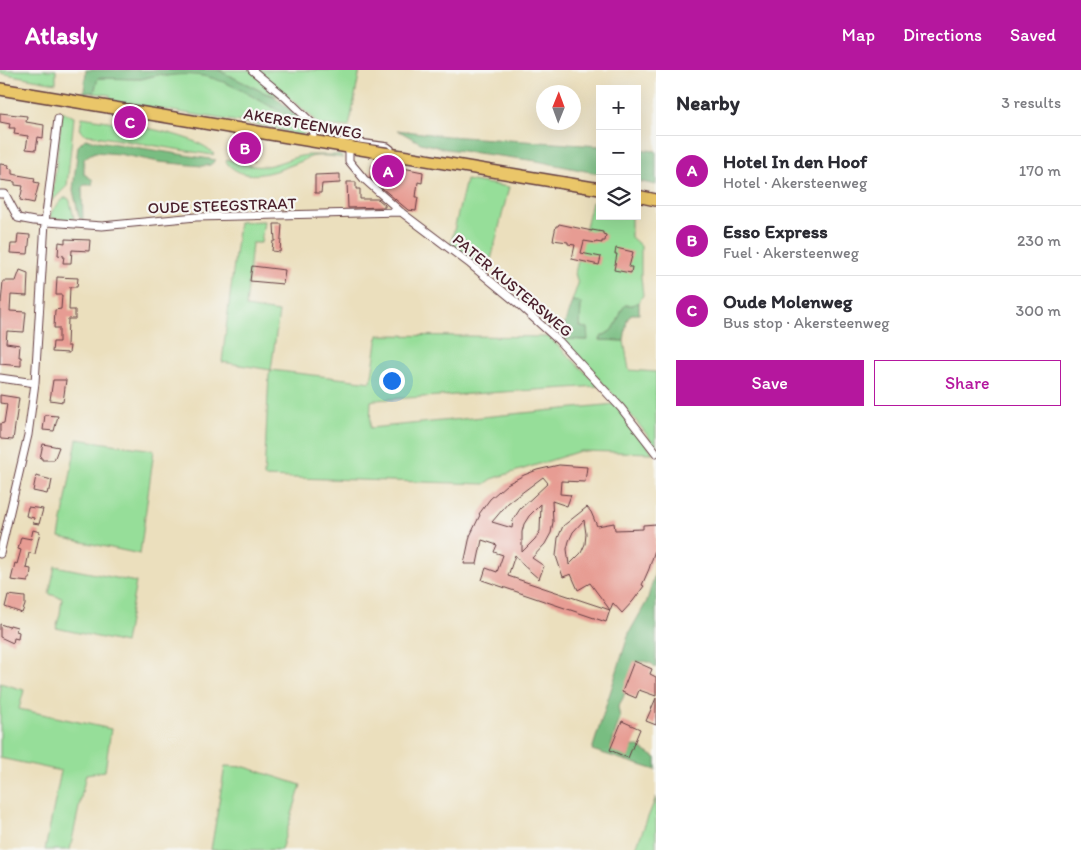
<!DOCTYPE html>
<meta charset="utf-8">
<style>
:root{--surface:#fff;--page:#f2f2f3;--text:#2b2b33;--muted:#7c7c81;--line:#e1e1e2;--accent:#b5179e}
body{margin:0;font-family:Itim,sans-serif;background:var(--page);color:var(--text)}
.controls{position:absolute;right:15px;top:15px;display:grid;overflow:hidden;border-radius:0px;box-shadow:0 5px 20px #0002}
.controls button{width:45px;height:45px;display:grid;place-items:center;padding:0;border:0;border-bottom:1px solid var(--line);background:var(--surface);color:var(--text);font:25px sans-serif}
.compass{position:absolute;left:536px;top:15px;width:45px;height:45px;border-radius:50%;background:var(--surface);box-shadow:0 5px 20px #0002;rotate:1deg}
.you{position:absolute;left:391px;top:310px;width:18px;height:18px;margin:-12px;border:4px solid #fff;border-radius:50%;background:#1a73e8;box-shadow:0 0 0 8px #1a73e833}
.badge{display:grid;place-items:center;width:32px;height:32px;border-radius:50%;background:var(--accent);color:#fff;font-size:16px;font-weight:700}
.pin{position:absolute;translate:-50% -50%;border:2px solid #fff;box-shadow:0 1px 5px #0006}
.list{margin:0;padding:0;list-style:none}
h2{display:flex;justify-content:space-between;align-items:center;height:65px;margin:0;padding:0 20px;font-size:21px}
h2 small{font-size:16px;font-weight:400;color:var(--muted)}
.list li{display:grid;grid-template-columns:32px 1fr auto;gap:15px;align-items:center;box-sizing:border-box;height:70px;padding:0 20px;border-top:1px solid var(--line)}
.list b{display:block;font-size:19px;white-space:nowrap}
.list p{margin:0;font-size:16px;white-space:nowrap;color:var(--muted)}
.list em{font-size:16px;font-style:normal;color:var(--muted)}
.actions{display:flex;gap:10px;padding:15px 20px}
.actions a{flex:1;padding:11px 0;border:1px solid var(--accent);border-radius:0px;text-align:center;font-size:18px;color:var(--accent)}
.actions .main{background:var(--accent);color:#fff}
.icon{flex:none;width:28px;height:28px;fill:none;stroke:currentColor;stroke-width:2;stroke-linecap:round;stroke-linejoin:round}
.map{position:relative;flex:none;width:656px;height:780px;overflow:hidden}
header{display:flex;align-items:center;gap:30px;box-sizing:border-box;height:70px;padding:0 25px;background:var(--accent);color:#fff}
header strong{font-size:24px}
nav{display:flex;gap:28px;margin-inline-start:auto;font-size:18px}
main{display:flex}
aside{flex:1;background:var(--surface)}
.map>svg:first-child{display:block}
</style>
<header>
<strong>Atlasly</strong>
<nav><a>Map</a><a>Directions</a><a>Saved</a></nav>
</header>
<main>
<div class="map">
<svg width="656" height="780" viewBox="0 0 656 780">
<rect width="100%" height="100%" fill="#f6f6f2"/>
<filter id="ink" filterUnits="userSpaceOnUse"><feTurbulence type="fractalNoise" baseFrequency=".02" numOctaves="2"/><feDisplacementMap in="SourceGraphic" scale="10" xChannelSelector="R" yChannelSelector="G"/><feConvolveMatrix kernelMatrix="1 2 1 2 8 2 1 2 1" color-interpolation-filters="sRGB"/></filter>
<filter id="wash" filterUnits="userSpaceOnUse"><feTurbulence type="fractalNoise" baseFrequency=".0096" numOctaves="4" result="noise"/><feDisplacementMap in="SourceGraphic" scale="20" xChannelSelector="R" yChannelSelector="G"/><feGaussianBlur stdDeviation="1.12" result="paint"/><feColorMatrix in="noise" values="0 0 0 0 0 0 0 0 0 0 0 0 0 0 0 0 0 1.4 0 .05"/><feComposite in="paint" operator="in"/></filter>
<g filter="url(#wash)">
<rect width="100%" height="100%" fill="#ebdfbd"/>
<!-- green -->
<path fill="#96de99" stroke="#707e62" d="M0,0H56V13L0,3Z
M218,0H360L349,57L318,55L311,46L289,28L265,23Z
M179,2H198L220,8L307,54L308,59L302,65H296L271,57L111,31L110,25L94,23L97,8L141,9L161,4L166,6Z
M62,41L74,47L67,116L52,131Z
M82,47C111,52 196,62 214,84L212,85L83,64L80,60Z
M308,85H340L343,88C335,87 325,85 316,86C311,86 306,89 302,91C279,100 245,116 226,92L227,89C239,93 253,98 266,96C280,94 293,86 308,85Z
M466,110L509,117L487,206L450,177Z
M64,128H68L70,131L74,148L70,150L52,148L50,146L52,141Z
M592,132L600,134V146H631V167L641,176V207L643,225L639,232L622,239C620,251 614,261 602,266L600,270L624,271L629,300L656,302V377C628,338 595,304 561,269L587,270L580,254L581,234L579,232L572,231L578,214L575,203Z
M264,151L261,173H252L246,237L279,242L271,300L371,312L378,265L549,267L599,316L375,330L371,331L370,358L615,334L653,383L580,381L492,409L485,414L264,407L269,304L271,300L222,292L239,152Z
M77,369L154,380L140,484L59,467Z
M55,496L136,512L125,573L56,558L60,544L62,528L49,524Z
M0,613L24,620L19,639L111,659L105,701L86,704L70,780H45L61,701L0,688Z
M225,696L245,697L301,715L281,780H211Z
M656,727V780H635Z"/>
<!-- forest -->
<path fill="#78bd81" stroke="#616e56" d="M86,0H218L265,23L274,26L307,54C291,46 274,39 259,30C227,12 204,0 166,6L161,4L141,9L98,8L94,23L84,22Z
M397,60L447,66L600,76V104L537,91L447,79L421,73Z
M85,69L216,90L210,95L202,96L159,92L119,84L95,82L89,85L84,89V104L93,110L92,115H84L82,117L83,150L79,147L73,120L78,76Z
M637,79L656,81V115L637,111Z
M572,231L579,232L581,234L580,254V257L587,258L588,270L561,269L560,268Z
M639,232V244H631L627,250L624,271L600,270L602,266C620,258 616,248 625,235H632Z
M656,500V598C651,591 644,591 636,592L623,628L618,637L620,648L611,676L615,678L637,676L656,688V700L592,680L629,563L647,531Z"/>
<g id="blocks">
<!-- building -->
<path fill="#e79c93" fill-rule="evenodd" d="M0,43L27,46L26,52L44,55L43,68L38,67L36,80L26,79L28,66L14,64L15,58H9L10,54L0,52Z
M236,69L258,73L255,92L233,88Z
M0,94L9,95L8,98L12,99V104L35,108L34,112L39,113L34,133L20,130L23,116L15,115V112L0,110Z
M372,95L387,97L388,95L423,102L422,113L418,112L416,127H418L416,141L408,140L370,108Z
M340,104V113L322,114L321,123H315V105Z
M347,112H356V119H360V129H378L385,135V137L348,138Z
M274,154H282L280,182L272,181L273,171H275Z
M559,154L592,161V160L603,162V164L606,165L605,171H602V173L596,172V173L584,171L581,183L601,187L599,195L572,189L575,175L568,174V172L553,170L556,156H558Z
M18,164L30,165L28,184L10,183L11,174H17Z
M65,169L90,170L89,181L72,180L71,193H63L64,186L58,185L59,172L65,173Z
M616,178L633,182L629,197H632L631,203L614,200L617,184H615Z
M252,196L285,200L283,214L250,211Z
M20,200L28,203L27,226L11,225L10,241L26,242L24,262L7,261L6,273L20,275L19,287H21V296L0,294V233H1L3,211H16Z
M57,207L78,208L77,217H70L69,240H75V249H68L67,276H70L69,283L52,282L53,272H59V258H54L55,240L61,239L62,225H56Z
M53,310H66L63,332L50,330Z
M0,325L19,328L13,370L1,369L0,367V354L4,353L7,334L0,333Z
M45,345L58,346L54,361L43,360Z
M43,374L59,377L54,390H42V388H40Z
M559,395L587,397L585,412L561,411L560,424L571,425L567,436L552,431L553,452L551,463L545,474L532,488L544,496L539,509L523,495L515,485L508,506L610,540L606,552L482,510L486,498L497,502L503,485L494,482L497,475L482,470L477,494H464L470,466L480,445L479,444L490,429L507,414L524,405L537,400ZM543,407L548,413L520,439L513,450L512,458L492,452L508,433ZM541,434L540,461L535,469L522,482V462L524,454L529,446Z
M36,406L52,410L50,420H48L47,424L33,421Z
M28,437L43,439L39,454L33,453L34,448L26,446Z
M587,437L591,442L597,456L614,453L615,460L643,459V455L656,454L655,480L649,499L642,515L644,516L633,531L622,543L613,533L610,540L590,513L578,520L571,504L563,507L556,486L558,468L563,456ZM584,450L586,464L585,474L581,483L569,495L567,479L569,471L573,462Z
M33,460L40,462L35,484L29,483L26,498L31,499L30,509H28V512L11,510L15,493L17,494L21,480L18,479L21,467L31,469Z
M8,525L25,527V535L22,543L5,537Z
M0,554L9,557L10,555L17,557L16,561L19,562L18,569L14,568L13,573L0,567Z
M634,591L652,599L650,604L656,607V626L639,620L636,628L622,622Z
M656,628V655L646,651Z
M622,651L640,659L628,688L610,680Z"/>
</g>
</g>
<g filter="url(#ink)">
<use href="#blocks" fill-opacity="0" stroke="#623c41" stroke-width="1"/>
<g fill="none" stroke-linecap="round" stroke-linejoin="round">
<defs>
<path id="service" d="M339,73L340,70L345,69L388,75L392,78V83"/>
<path id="minor" d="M252,0L285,27L311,52L313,65L312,72
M349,78V91L364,109L401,142L470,194L516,232L559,271L621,338L656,383
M0,124H5L18,148L34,151L102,156L196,147L401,142
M0,308L35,313
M0,484L28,365L35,313L45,152L58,49"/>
<path id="primary" d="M0,19L600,119
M637,126L656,130"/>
</defs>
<!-- service casing -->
<use href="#service" stroke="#623c41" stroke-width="5.5"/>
<!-- minor casing -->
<use href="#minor" stroke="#623c41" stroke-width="9"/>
<!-- primary casing -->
<use href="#primary" stroke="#623c41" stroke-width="14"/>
<!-- service -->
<use href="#service" stroke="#fff" stroke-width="3"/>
<!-- minor -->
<use href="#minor" stroke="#fff" stroke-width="7"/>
<!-- primary -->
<use href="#primary" stroke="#eac669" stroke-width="11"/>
</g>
</g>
<g text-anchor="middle" stroke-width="4.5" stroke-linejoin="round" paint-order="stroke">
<!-- street labels -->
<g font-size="16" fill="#4a1f2b" stroke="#f6f6f2">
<text transform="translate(303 53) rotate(10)" y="6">AKERSTEENWEG</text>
<text transform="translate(222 135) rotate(-2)" y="6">OUDE STEEGSTRAAT</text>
<text transform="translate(513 215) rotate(40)" y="6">PATER KUSTERSWEG</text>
</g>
</g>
</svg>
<div class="controls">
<button>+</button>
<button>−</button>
<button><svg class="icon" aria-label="layers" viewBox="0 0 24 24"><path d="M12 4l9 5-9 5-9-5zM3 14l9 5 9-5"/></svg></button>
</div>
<svg class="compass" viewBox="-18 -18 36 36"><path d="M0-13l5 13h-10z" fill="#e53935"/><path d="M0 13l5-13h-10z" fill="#7c7c81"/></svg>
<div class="you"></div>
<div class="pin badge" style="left:388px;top:101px">A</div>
<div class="pin badge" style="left:245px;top:78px">B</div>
<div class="pin badge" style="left:130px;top:52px">C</div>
</div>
<aside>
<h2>Nearby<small>3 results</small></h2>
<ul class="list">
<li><span class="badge">A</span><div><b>Hotel In den Hoof</b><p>Hotel · Akersteenweg</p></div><em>170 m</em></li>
<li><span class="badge">B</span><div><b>Esso Express</b><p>Fuel · Akersteenweg</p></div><em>230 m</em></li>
<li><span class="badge">C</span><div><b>Oude Molenweg</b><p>Bus stop · Akersteenweg</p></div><em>300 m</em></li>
</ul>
<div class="actions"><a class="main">Save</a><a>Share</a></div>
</aside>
</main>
